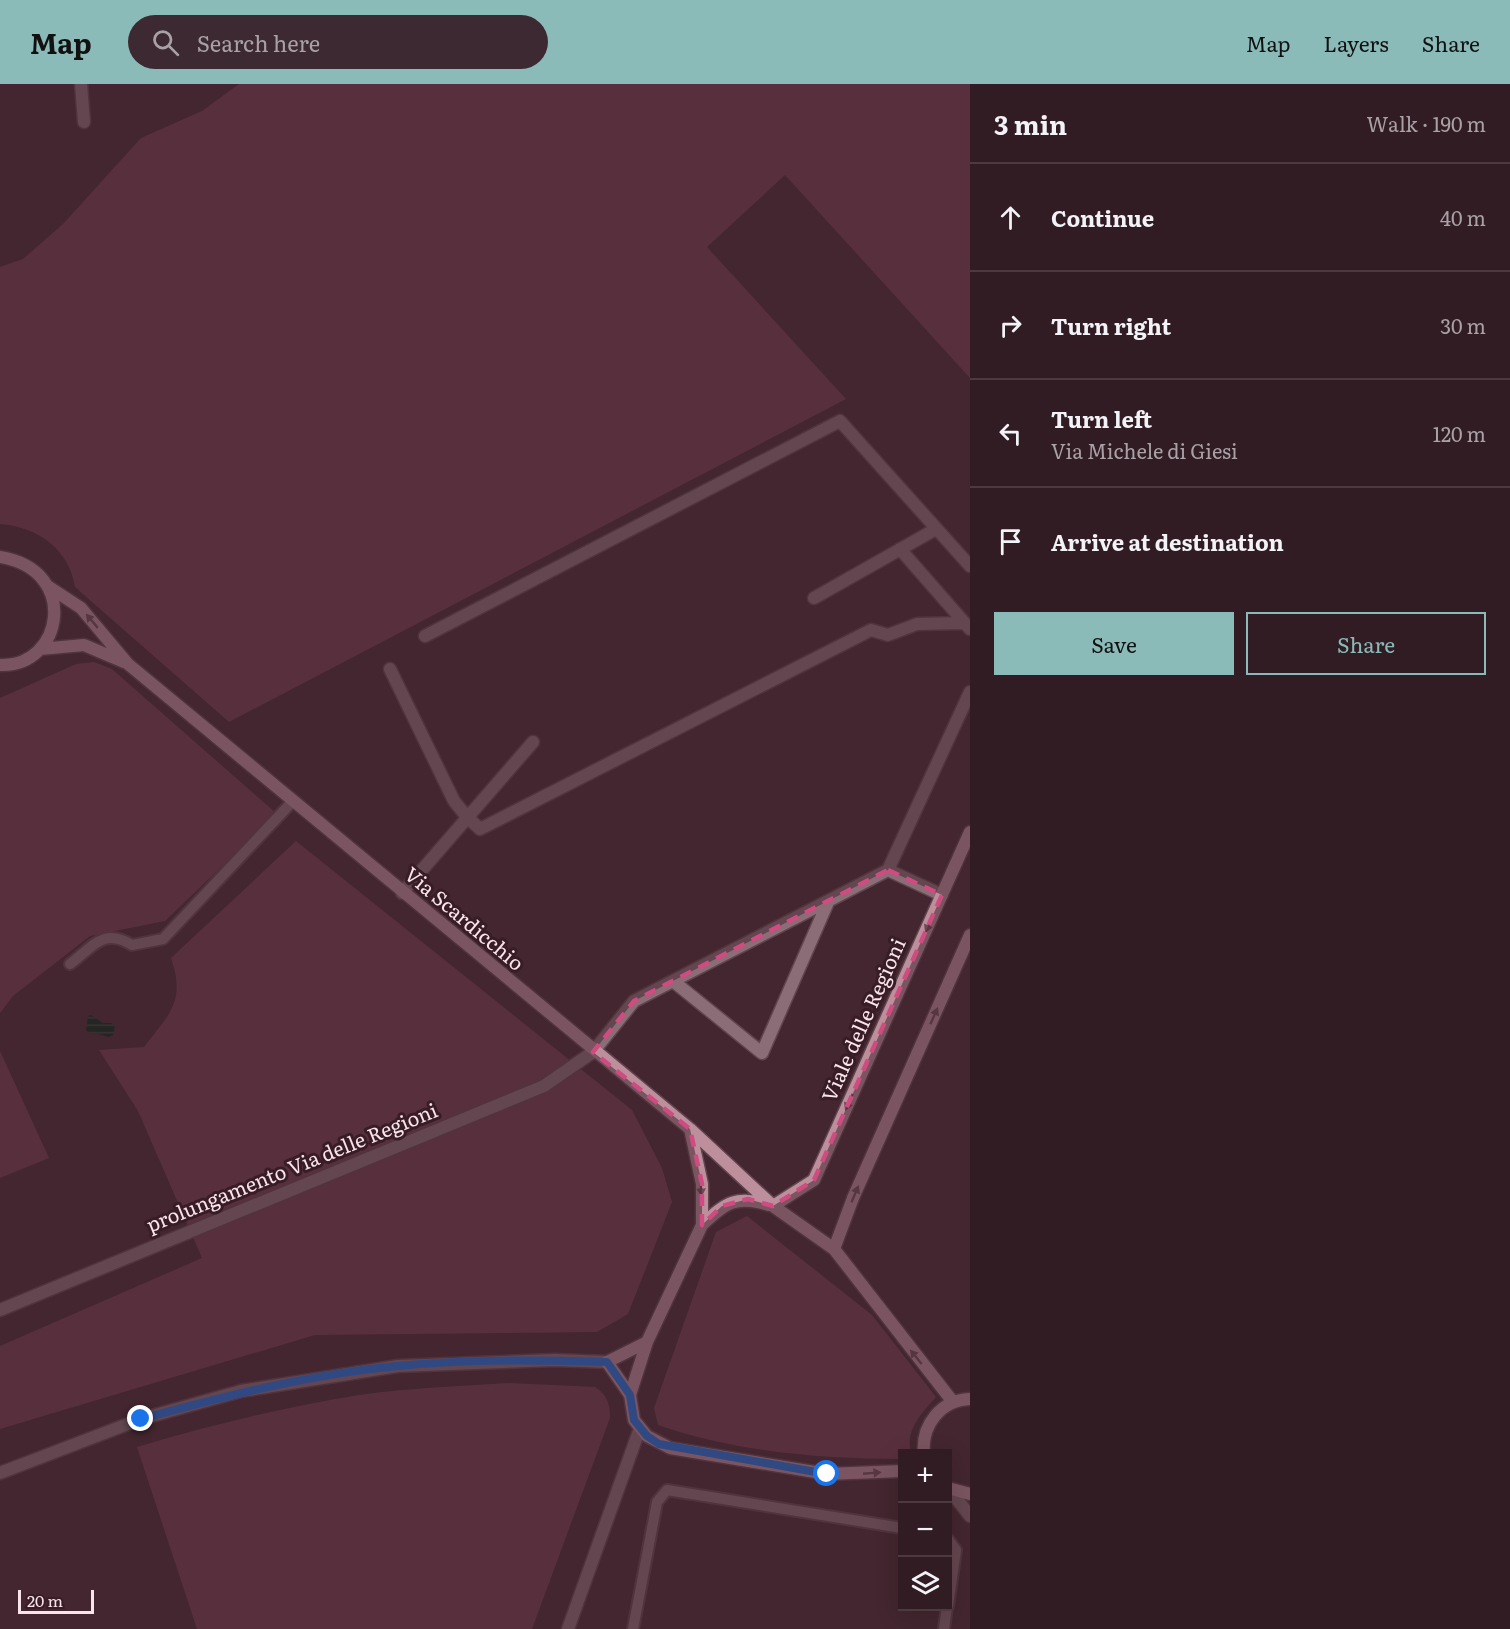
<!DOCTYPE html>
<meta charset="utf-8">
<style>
:root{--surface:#321c24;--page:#3d2931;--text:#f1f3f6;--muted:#a8a1a6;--line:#4d3a41;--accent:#8bbbb9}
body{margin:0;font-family:Literata,serif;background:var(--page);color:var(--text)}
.controls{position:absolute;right:18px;bottom:18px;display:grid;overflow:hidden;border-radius:0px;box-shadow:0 6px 24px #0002}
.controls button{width:54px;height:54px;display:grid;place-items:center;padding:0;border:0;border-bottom:2px solid var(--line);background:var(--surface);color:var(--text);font:30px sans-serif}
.scale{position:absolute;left:18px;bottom:15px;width:76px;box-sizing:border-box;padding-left:6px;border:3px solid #f8e4ea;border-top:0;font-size:16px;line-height:21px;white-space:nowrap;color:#f8e4ea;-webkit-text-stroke:4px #381c26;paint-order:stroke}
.stop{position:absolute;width:18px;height:18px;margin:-14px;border:4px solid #1a73e8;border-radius:50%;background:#fff}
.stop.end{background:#1a73e8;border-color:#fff;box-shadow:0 2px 6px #0008}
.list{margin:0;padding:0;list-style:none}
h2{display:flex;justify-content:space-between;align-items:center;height:78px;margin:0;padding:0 24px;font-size:26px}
h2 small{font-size:20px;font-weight:400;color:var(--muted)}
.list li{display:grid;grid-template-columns:39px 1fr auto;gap:18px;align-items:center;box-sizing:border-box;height:108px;padding:0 24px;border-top:2px solid var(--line)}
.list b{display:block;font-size:22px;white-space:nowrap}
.list p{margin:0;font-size:20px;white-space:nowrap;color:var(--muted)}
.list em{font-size:20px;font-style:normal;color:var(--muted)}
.actions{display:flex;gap:12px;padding:18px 24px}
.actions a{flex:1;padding:14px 0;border:2px solid var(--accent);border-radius:0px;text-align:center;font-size:21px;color:var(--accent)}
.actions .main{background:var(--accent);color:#111}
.icon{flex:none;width:33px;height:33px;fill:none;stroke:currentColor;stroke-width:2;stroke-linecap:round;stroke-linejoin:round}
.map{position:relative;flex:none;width:970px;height:1545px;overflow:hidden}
header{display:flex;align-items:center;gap:36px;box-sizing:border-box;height:84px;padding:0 30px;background:var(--accent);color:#111}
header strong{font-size:28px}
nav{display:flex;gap:33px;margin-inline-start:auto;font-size:21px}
.search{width:420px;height:54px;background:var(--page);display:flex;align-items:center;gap:15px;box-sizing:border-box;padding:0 21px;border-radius:33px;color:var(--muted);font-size:22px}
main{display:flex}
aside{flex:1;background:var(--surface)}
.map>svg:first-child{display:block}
</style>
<header>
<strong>Map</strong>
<div class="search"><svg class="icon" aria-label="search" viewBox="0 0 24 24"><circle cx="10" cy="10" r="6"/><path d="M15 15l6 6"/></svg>Search here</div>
<nav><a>Map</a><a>Layers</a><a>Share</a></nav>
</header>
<main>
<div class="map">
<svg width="970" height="1545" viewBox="0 0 970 1545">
<defs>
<pattern id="water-rules" width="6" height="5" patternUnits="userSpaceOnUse" patternTransform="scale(1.5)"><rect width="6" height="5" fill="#002618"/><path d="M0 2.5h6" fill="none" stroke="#26453a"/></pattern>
</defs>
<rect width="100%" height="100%" fill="#432630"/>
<!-- green -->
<path fill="#723a4f" d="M239,0H970V294L785,91L707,163L846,315L229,638L75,503C69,465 38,443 0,440V183L23,175L63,140L141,54L202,27Z
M94,578L112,585L277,730L165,837L90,852L13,912L0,929V614L76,580Z
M296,757L632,1026L662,1084L672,1118L628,1230L597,1248L315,1251L0,1345V1262L202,1174L138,1027L99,966L144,963C169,930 186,918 171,874Z
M0,967L49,1074L0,1094Z
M747,1132L872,1231L936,1313C921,1330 905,1346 911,1369L902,1370V1375C821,1375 736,1368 658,1341L654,1324L716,1148Z
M510,1299L595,1303C607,1311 610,1319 610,1334L532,1545H197L137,1363C211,1341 284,1323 359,1311C409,1304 460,1302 510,1299Z"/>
<!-- water -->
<path fill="url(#water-rules)" d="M91,931L103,939H111L115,942L113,951L109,953L86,947L88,932Z"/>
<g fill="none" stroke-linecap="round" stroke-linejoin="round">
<defs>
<path id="lane" d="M70,880C93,863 103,843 132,861L163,855L293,717
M948,1455L956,1466L948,1522
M633,1545L657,1418L667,1406L902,1444
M944,1545L947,1522"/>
<path id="street" d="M81,0L84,38
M900,465L970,545
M814,514L936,445
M425,552L840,337L970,482
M390,585L454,717L467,733L480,745L871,546L888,551L917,540L963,539
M888,786L970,608
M402,809L533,658
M673,897L762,969L828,818
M0,1226L544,1002L593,968L634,917L888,786L942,811
M0,1389L141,1335L241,1307L398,1282L555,1276L607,1278
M949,1405L970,1432
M568,1545L640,1344"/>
<path id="secondary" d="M0,473C81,486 63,584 0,581
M49,503L81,524L128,580L690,1045L773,1122L834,1165L953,1318
M40,565L84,561L124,578
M690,1045L702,1100V1141L647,1258L630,1311L634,1336L647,1352L670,1364L827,1390L902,1387
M773,1122L814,1096L970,748
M702,1141C726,1118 737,1111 769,1121
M834,1165L853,1114L970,851
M630,1311L607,1278L647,1258
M924,1370C921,1341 941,1316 970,1315
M948,1404L970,1410"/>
</defs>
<!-- lane casing -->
<use href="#lane" stroke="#60444e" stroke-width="14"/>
<!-- street casing -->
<use href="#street" stroke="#60444e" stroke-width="15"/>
<!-- secondary casing -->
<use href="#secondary" stroke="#60444e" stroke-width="15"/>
<!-- lane -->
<use href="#lane" stroke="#8a6d76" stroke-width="10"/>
<!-- street -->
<use href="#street" stroke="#8a6d76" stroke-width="12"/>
<!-- secondary -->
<use href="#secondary" stroke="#bd8f9d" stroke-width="12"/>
</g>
<!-- one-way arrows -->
<defs><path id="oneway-solid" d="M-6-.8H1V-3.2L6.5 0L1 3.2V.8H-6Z" transform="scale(1.5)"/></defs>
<g fill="#6d4a56">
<use href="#oneway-solid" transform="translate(92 537) rotate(-130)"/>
<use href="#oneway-solid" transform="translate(929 840) rotate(114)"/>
<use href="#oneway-solid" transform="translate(934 932) rotate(-66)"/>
<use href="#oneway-solid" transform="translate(849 1018) rotate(114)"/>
<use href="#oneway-solid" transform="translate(701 1103) rotate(86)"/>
<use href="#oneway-solid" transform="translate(855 1110) rotate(-67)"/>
<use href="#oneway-solid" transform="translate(916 1273) rotate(-129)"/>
<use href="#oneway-solid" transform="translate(872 1389) rotate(-5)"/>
</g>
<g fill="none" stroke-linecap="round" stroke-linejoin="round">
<!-- route -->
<path stroke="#1a73e8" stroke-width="8" d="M141,1335C225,1312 311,1290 398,1282C467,1275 538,1276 607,1278L630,1311L634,1336L647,1352L659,1360L827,1390"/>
</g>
<!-- marked area -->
<path d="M0 0H970V1545H0ZM888,786L942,811L814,1096L773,1122L748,1115L722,1122L702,1141V1100L690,1045L593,968L634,917Z" fill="#432630" fill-opacity=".55" fill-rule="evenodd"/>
<path fill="none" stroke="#d04b7f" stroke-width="4.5" stroke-dasharray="12 8" stroke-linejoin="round" d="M888,786L942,811L814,1096L773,1122L748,1115L722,1122L702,1141V1100L690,1045L593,968L634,917Z"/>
<g text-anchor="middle" stroke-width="6" stroke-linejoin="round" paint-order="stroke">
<!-- street labels -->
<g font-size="20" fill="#f8e4ea" stroke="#381c26">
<text transform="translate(464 835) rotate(40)" y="7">Via Scardicchio</text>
<text transform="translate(864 936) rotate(-66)" y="7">Viale delle Regioni</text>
<text transform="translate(292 1084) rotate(-22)" y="7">prolungamento Via delle Regioni</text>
</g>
</g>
</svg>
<div class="controls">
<button>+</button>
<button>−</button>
<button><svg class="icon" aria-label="layers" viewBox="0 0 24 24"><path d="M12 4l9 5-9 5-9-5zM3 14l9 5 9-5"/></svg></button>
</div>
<div class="scale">20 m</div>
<div class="stop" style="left:827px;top:1390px"></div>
<div class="stop end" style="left:141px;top:1335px"></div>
</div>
<aside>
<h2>3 min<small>Walk · 190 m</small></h2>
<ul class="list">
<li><svg class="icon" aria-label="ahead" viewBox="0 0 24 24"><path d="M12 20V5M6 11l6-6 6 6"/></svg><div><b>Continue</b></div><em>40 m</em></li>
<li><svg class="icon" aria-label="right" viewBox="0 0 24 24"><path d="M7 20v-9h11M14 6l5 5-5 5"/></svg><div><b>Turn right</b></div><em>30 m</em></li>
<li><svg class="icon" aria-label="left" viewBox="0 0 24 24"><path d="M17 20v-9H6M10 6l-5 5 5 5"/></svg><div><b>Turn left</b><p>Via Michele di Giesi</p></div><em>120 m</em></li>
<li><svg class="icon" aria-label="arrive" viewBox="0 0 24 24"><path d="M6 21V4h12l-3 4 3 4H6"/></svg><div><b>Arrive at destination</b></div></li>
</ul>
<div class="actions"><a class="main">Save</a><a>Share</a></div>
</aside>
</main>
